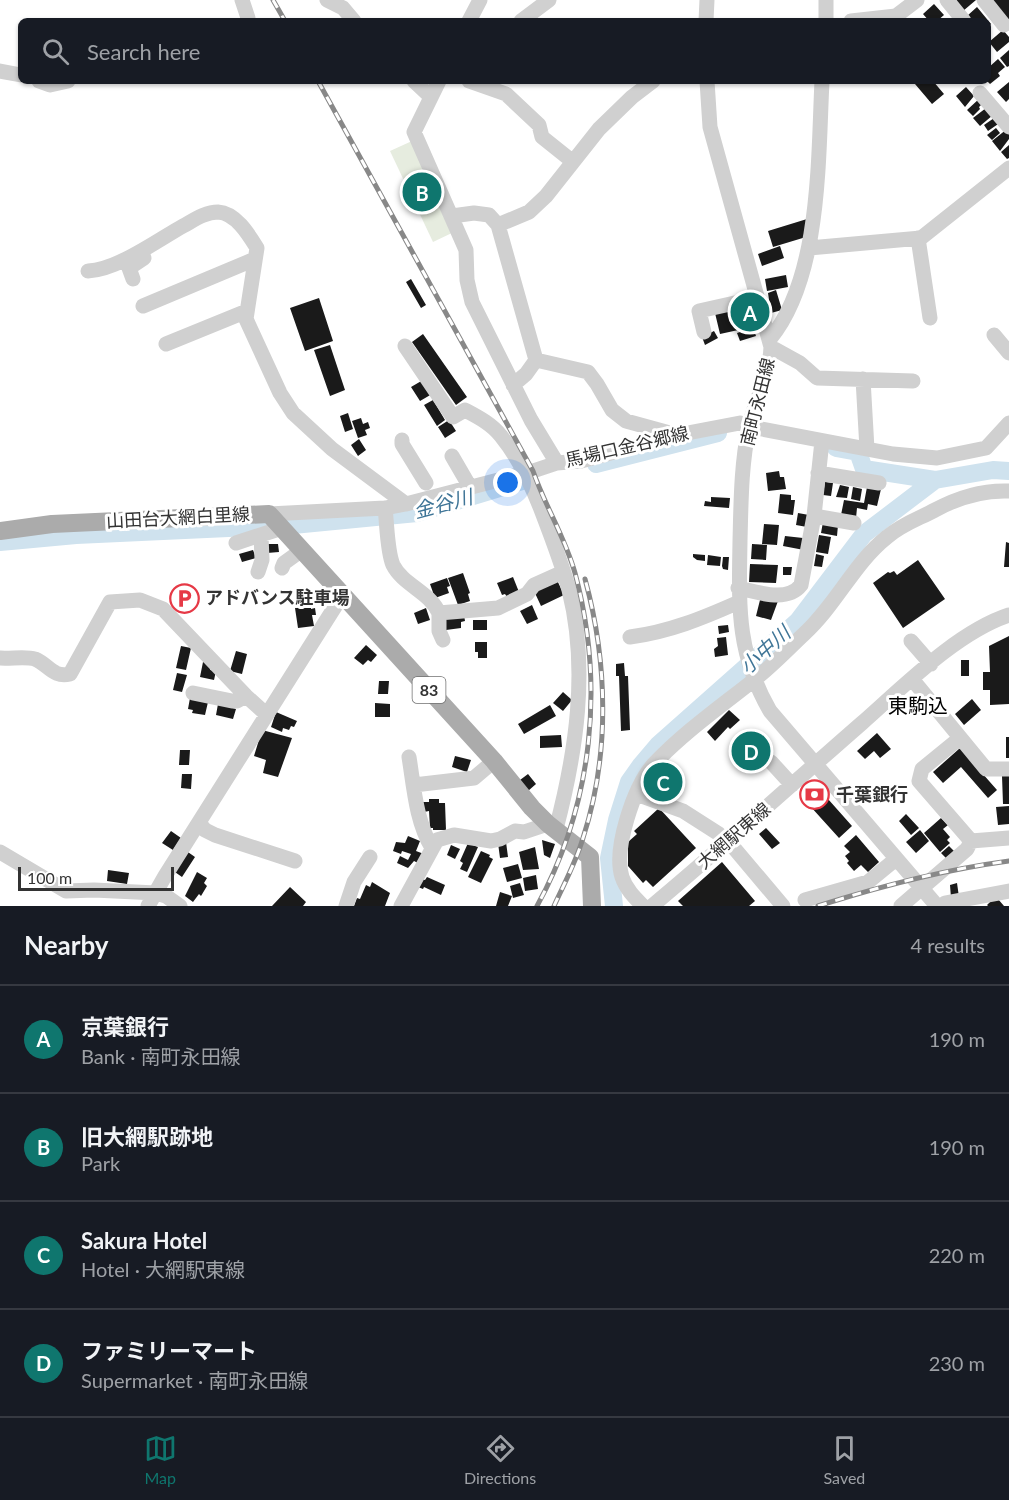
<!DOCTYPE html>
<meta charset="utf-8">
<style>
:root{--surface:#171b24;--page:#242831;--text:#f1f3f6;--muted:#9ea1a6;--line:#363941;--accent:#0f766e}
body{margin:0;font-family:Lato,"Noto Sans JP",sans-serif;background:var(--page);color:var(--text)}
.scale{position:absolute;left:18px;bottom:15px;width:156px;box-sizing:border-box;padding-left:6px;border:3px solid #333;border-top:0;font-size:16px;line-height:21px;white-space:nowrap;color:#333;-webkit-text-stroke:4px #fff;paint-order:stroke}
.you{position:absolute;left:508px;top:483px;width:21px;height:21px;margin:-15px;border:4px solid #fff;border-radius:50%;background:#1a73e8;box-shadow:0 0 0 9px #1a73e833}
.badge{display:grid;place-items:center;width:39px;height:39px;border-radius:50%;background:var(--accent);color:#fff;font-size:20px;font-weight:700}
.pin{position:absolute;translate:-50% -50%;border:3px solid #fff;box-shadow:0 2px 6px #0006}
.list{margin:0;padding:0;list-style:none}
h2{display:flex;justify-content:space-between;align-items:center;height:78px;margin:0;padding:0 24px;font-size:26px}
h2 small{font-size:20px;font-weight:400;color:var(--muted)}
.list li{display:grid;grid-template-columns:39px 1fr auto;gap:18px;align-items:center;box-sizing:border-box;height:108px;padding:0 24px;border-top:2px solid var(--line)}
.list b{display:block;font-size:22px;white-space:nowrap}
.list p{margin:0;font-size:20px;white-space:nowrap;color:var(--muted)}
.list em{font-size:20px;font-style:normal;color:var(--muted)}
.icon{flex:none;width:33px;height:33px;fill:none;stroke:currentColor;stroke-width:2;stroke-linecap:round;stroke-linejoin:round}
.map{position:relative;flex:none;width:1009px;height:906px;overflow:hidden}
.search{position:absolute;background:var(--surface);box-shadow:0 2px 4px #0004;left:18px;right:18px;top:18px;height:66px;display:flex;align-items:center;gap:15px;box-sizing:border-box;padding:0 21px;border-radius:9px;color:var(--muted);font-size:22px}
.sheet{height:510px;background:var(--surface)}
nav{display:flex;justify-content:space-around;align-items:center;box-sizing:border-box;height:84px;border-top:2px solid var(--line);background:var(--surface);font-size:16px;color:var(--muted)}
nav a{display:grid;justify-items:center;gap:3px}
nav .on{color:var(--accent)}
.map>svg:first-child{display:block}
</style>
<div class="map">
<svg width="1009" height="906" viewBox="0 0 1009 906">
<rect width="100%" height="100%" fill="#fff"/>
<!-- green -->
<path fill="#e6ecdf" d="M412,141L454,232L433,242L390,151Z"/>
<g fill="none" stroke-linecap="round" stroke-linejoin="round">
<!-- river -->
<path stroke="#cfe2ee" stroke-width="18" d="M836,448L858,452L864,469L935,480
M596,464L718,433
M0,542L76,535L293,525L417,513L526,480
M614,906L609,858L617,820L629,782L641,765L658,745L798,621L864,534L935,480L993,470L1009,471"/>
</g>
<!-- building -->
<path fill="#1a1a1a" d="M957,0H976L963,11L955,2Z
M990,0H1009V23Z
M934,4L944,15L937,21H929L923,14Z
M977,7L991,24L988,26V21H971L967,16Z
M1003,30L1009,37V42L997,52L989,42Z
M1009,50V66L1007,67L1000,58Z
M998,59L1005,67L998,73L1000,76L990,84L988,82V68Z
M918,81H933L944,94L932,104L915,84Z
M1009,82V99L1006,102L997,92Z
M966,87L974,96L965,107L956,96Z
M980,98L984,102L979,107L980,109L973,116L967,110Z
M986,108L993,115L980,126L973,118Z
M997,116L1001,122L988,131L984,125Z
M996,128L1000,133L992,140L987,135Z
M1007,129L1009,132V139L1000,151L992,141Z
M1009,145V158L1007,159L1001,152Z
M807,219L806,237L773,247L768,231Z
M780,246L784,258L762,266L758,254Z
M786,275L788,287L767,291L765,279Z
M411,279L426,305L421,308L406,282Z
M776,290L782,310L771,313L768,293Z
M319,298L333,341L305,351L290,308Z
M747,305L748,309L751,308L753,316H750L752,327L720,334L715,313Z
M753,328L756,336L740,341L737,333Z
M714,331L718,338L705,345L702,337Z
M423,334L467,397L456,405L412,342Z
M330,345L345,390L330,396L314,350Z
M423,380L432,394L420,401L411,387Z
M433,400L445,420L437,426L424,405Z
M348,413L353,429L345,432L340,416Z
M361,418L363,424L368,422L370,428L365,430L367,435L358,438L352,421Z
M449,420L456,431L445,438L438,427Z
M359,439L366,450L358,456L351,445Z
M779,471L780,477H784L786,489L768,491L766,473Z
M825,482L833,483L831,496L823,495Z
M840,485L849,487L847,498L836,497Z
M853,487L862,489L860,501L851,499Z
M867,487L881,489L877,506L868,504L867,510L857,508L856,518L841,515L844,500L864,503Z
M780,494L791,495V500H795L793,515L778,513Z
M711,497L730,498L729,508L704,506L705,501L711,502Z
M798,513L809,515L807,527L796,525Z
M823,522L838,525L837,536L821,533Z
M764,524L779,525L777,545L762,544Z
M819,535L831,537L828,554L816,552Z
M785,536L803,538L804,550L783,546Z
M1006,542L1009,543V567H1004Z
M266,544H278L279,552L267,553Z
M752,544L767,545L766,560L751,559Z
M253,550L256,558L242,562L239,554Z
M693,554L705,555V561L697,560L693,557Z
M816,554L824,556L822,567L814,566Z
M708,555L721,557L720,566L707,565Z
M723,557H729L728,570L723,569L722,566Z
M918,560L945,599L903,628L873,583L888,572L890,573L894,571L897,575Z
M750,564L778,565L776,583L749,582Z
M783,567H792L791,575H783Z
M463,573L470,593L468,594L470,601L458,605L448,578Z
M513,577L519,592L507,597L505,594L502,595L497,583Z
M447,578L450,586L447,587L449,593L435,598L430,584Z
M557,580L564,595L541,606L534,591Z
M761,596L778,601L771,620L756,616Z
M532,605L538,619L527,624L520,611Z
M311,606V609L315,608L316,615H312L314,626L298,628L295,608Z
M426,608L430,620L418,624L414,613Z
M464,615L465,621L461,622V628L446,630L445,616Z
M473,620H487V630H473Z
M728,625L729,632L719,634L718,626Z
M1009,636V704L990,705V690H983V672H990L989,646Z
M726,637L728,655L715,657L714,649L718,646L717,638Z
M475,642H487V658H478V652H475Z
M366,645L377,655L371,662L368,660L363,665L354,658Z
M181,646L191,648L186,670L176,668Z
M236,651L247,654L242,674L230,671Z
M961,660H969V676H961Z
M203,662L212,664L210,670L216,671L214,680L200,677Z
M624,663L625,676H628L630,730L621,731L619,676H616V664Z
M177,673L187,675L182,692L173,690Z
M379,681H389L388,694H378Z
M563,692L572,700L563,711L553,703Z
M190,698L208,702L205,715L192,713L193,710L188,709Z
M972,699L981,710L964,725L955,714Z
M375,703L390,704V717H375Z
M218,704L236,709L233,719L216,715Z
M550,705L556,716L524,734L518,724Z
M729,710L740,720L730,729L728,727L715,741L707,732Z
M276,712L297,721L294,727L291,726L289,730L283,728L282,732L271,727Z
M262,730L292,738L278,777L263,773L266,760L254,756Z
M749,732L762,746L746,761L733,747Z
M877,733L891,749L880,758L874,751L865,759L857,751Z
M561,735L562,747L540,748V736Z
M1006,737H1009V758H1006Z
M960,748L997,790L988,798L961,767L943,783L933,772Z
M180,750H190L189,765H179Z
M455,756L471,760L467,772L452,767Z
M182,774H192L191,789L181,788Z
M528,774L536,784L528,791L520,780Z
M666,776L680,793L670,801L656,784Z
M1002,776H1009V804H1003Z
M807,790H820L852,826L839,838L801,796Z
M429,799H439V803H445L446,830H433V828H430L429,811L424,812L423,802H429Z
M1009,806V824L998,825L996,807Z
M659,808L696,848L653,887L646,880L643,883L628,866V842L637,834L634,831Z
M906,814L919,828L911,835L899,821Z
M941,818L948,825L943,829L950,837L947,840L950,843L940,852L924,833Z
M766,828L780,843L772,849L759,834Z
M920,830L929,841L916,853L906,842Z
M171,831L181,838L173,850L162,843Z
M856,835L879,862L868,872L861,865L854,871L847,863L849,861L845,856L850,852L844,846Z
M408,836L420,841L416,851L424,854L420,864L414,861L408,868L397,863L400,856L408,860L411,854L402,851L401,854L393,851L396,842L405,843Z
M542,840L555,844L550,858L544,855Z
M506,842L508,857L500,858L498,843Z
M468,843L478,847L467,872L460,869L463,863L460,861Z
M451,845L460,849L455,859L447,855Z
M949,846L956,853L948,860L941,853Z
M535,847L539,869L523,870L519,852Z
M185,850L195,857L182,877L172,870Z
M481,851L490,855L489,857L493,859L481,883L468,877Z
M722,862L755,901L749,906H683L678,901Z
M518,864L522,878L507,882L503,868Z
M108,870L129,873L127,884L107,881Z
M197,872L207,878L204,883L207,886L201,896L199,894L193,902L185,896Z
M536,875L538,889L525,891L523,878Z
M427,877L445,885L441,895L424,887L423,889L418,887L421,879L425,880Z
M372,882L390,893L385,906H354L357,898L360,899L366,885L370,887Z
M520,883L524,895L513,898L510,886Z
M957,883L959,897L951,898L950,885Z
M290,887L306,902L303,906H272Z
M500,892L512,896L508,906H496Z
M993,899L995,901L998,899L1004,906H988L987,905Z"/>
<g fill="none" stroke-linecap="round" stroke-linejoin="round">
<!-- minor -->
<path stroke="#d0d0d0" stroke-width="15" d="M242,0L248,18V21
M327,0L343,8L354,21
M947,0L964,21
M984,0L1004,25
M469,21L480,0
M521,21L549,0
M706,21L707,0
M826,21V0
M851,21L896,16L917,0
M0,71L21,75
M39,81L50,85L68,81
M414,81L431,97
M439,81L414,132L466,250L467,280L472,302L531,420L557,463
M469,81L506,94L539,125L542,137L572,161
M707,81L710,127L771,347C770,375 755,400 749,427C741,465 741,503 740,541C739,605 736,652 770,711L937,906
M980,93L1009,127
M452,216L474,213L489,215L498,225L536,360L526,374L513,385
M498,225L529,212L546,196L599,129L632,97L653,81
M918,238L930,318
M809,248L921,238L1009,168
M88,271C117,270 158,240 183,226C194,220 205,212 218,212C236,213 249,235 257,248L246,319L280,393L293,413L332,449L406,504
M133,279L129,268L144,258
M143,306L255,259
M704,332L699,311L757,298
M994,335L1009,353
M770,339C821,277 818,159 822,81
M166,344L247,311
M405,346L453,417L465,410C478,417 492,424 501,436C519,458 532,486 542,512C552,538 562,564 569,590C589,669 576,753 556,829
M771,347L800,363L817,378L913,381
M536,360L588,372L597,384L612,410L626,421L677,435
M863,379L867,449
M402,440V444L426,483
M452,456L470,487
M818,473L879,483
M385,508C387,523 387,551 393,565C403,585 430,592 439,613L498,608L527,594L534,585L563,572
M269,514L385,508L406,504L533,471L557,463L581,461L677,435L740,423L762,429L893,454L937,458L986,448L1009,423
M814,516L854,523
M236,543L282,528
M282,568L284,563L302,550
M258,572L262,560L261,535
M738,588C758,592 787,603 801,585L814,516L822,441
M439,613V631L443,640
M630,637C669,632 703,618 739,602
M911,641L931,664
M0,658C10,659 26,656 35,659C49,665 53,678 70,674L110,602L140,600L163,609L246,696L266,714
M912,679L986,769H1009
M193,693L232,701H237L246,696
M960,738L922,769L919,781L971,841L1009,838
M409,757C414,788 416,821 432,848
M771,762L792,785
M414,785L474,778L494,761
M636,794L683,811L719,834
M199,823L205,830L215,835L295,861
M734,848L783,906
M0,852L66,891L94,890L156,893L166,896L180,906
M805,900L868,882L896,859
M148,906L165,876L343,594
M346,906L354,882L370,857
M401,906L437,840L454,835L491,841L500,839L515,831L524,832L548,824
M643,906C634,897 626,889 622,877C613,849 634,787 653,765C683,733 720,707 754,680C772,666 788,649 804,634C836,605 854,563 887,537C902,524 918,519 935,510C957,498 984,490 1009,491
M652,906C724,846 792,784 862,723C903,687 957,632 1009,615
M901,906L967,849L971,841
M942,906L945,903L1009,891"/>
<!-- major -->
<path stroke="#ababab" stroke-width="18" d="M0,531L52,524L269,514L494,761L532,808L548,824L590,857L592,906"/>
<defs>
<path id="rail" d="M273,0L285,21
M318,81L533,471C545,506 565,537 575,573C605,685 593,804 537,906
M554,906C564,884 576,862 583,838C610,755 608,663 585,579
M818,906C881,886 942,870 1009,861"/>
</defs>
<!-- rail casing -->
<use href="#rail" stroke="#888" stroke-width="5"/>
<!-- rail -->
<use href="#rail" stroke="#fff" stroke-width="3" stroke-dasharray="9" stroke-linecap="butt"/>
</g>
<!-- icons -->
<defs>
<symbol id="parking-ring" viewBox="-11 -11 22 22"><circle r="9.5" fill="#fff" stroke="#e63946" stroke-width="1.5"/><path d="M-3.5-5.5H1a3.5 3.5 0 0 1 0 7H-1V5.5H-3.5ZM-1-3.4V-.6H.8a1.4 1.4 0 0 0 0-2.8Z" fill="#e63946"/></symbol>
<symbol id="bank-ring" viewBox="-11 -11 22 22"><circle r="9.5" fill="#fff" stroke="#e63946" stroke-width="1.5"/><path d="M-6-4H6V4H-6ZM0-2.3a2.3 2.3 0 1 0 0 4.6a2.3 2.3 0 1 0 0-4.6Z" fill="#e63946"/></symbol>
</defs>
<g fill-rule="evenodd">
<use href="#parking-ring" x="168" y="582" width="33" height="33"/>
<use href="#bank-ring" x="798" y="778" width="33" height="33"/>
</g>
<g text-anchor="middle" stroke-width="6" stroke-linejoin="round" paint-order="stroke">
<!-- shield labels -->
<rect fill="#fff" stroke="#707070" stroke-width="1.5" x="412.5" y="677" width="33" height="26" rx="4.5"/>
<g font-size="16" font-weight="bold" fill="#333">
<text x="429" y="696">83</text>
</g>
<!-- street labels -->
<g font-size="18" fill="#333" stroke="#fff">
<text transform="translate(758 402) rotate(-76)" y="6">南町永田線</text>
<text transform="translate(627 447) rotate(-13)" y="6">馬場口金谷郷線</text>
<text transform="translate(178 518) rotate(-3)" y="6">山田台大網白里線</text>
<text transform="translate(734 836) rotate(-41)" y="6">大網駅東線</text>
</g>
<!-- poi labels -->
<g font-size="18" font-weight="bold" fill="#333" stroke="#fff" text-anchor="start">
<text x="205" y="604">アドバンス駐車場</text>
<text x="836" y="801">千葉銀行</text>
</g>
<!-- water labels -->
<g font-size="20" font-style="italic" fill="#3f7597" stroke="#fff">
<text transform="translate(443 504) rotate(-15)" y="7">金谷川</text>
<text transform="translate(765 650) rotate(-42)" y="7">小中川</text>
</g>
<!-- neighbourhood labels -->
<g font-size="20" fill="#000" stroke="#fff">
<text x="918" y="713">東駒込</text>
</g>
</g>
</svg>
<div class="scale">100 m</div>
<div class="you"></div>
<div class="pin badge" style="left:750px;top:312px">A</div>
<div class="pin badge" style="left:422px;top:192px">B</div>
<div class="pin badge" style="left:663px;top:782px">C</div>
<div class="pin badge" style="left:751px;top:751px">D</div>
<div class="search"><svg class="icon" aria-label="search" viewBox="0 0 24 24"><circle cx="10" cy="10" r="6"/><path d="M15 15l6 6"/></svg>Search here</div>
</div>
<section class="sheet">
<h2>Nearby<small>4 results</small></h2>
<ul class="list">
<li><span class="badge">A</span><div><b>京葉銀行</b><p>Bank · 南町永田線</p></div><em>190 m</em></li>
<li><span class="badge">B</span><div><b>旧大網駅跡地</b><p>Park</p></div><em>190 m</em></li>
<li><span class="badge">C</span><div><b>Sakura Hotel</b><p>Hotel · 大網駅東線</p></div><em>220 m</em></li>
<li><span class="badge">D</span><div><b>ファミリーマート</b><p>Supermarket · 南町永田線</p></div><em>230 m</em></li>
</ul>
</section>
<nav>
<a class="on"><svg class="icon" aria-label="map" viewBox="0 0 24 24"><path d="M3 6l6-2 6 2 6-2v14l-6 2-6-2-6 2zM9 4v14M15 6v14"/></svg>Map</a>
<a><svg class="icon" aria-label="directions" viewBox="0 0 24 24"><path d="M12 3l9 9-9 9-9-9zM9 14v-3h6M13 9l2 2-2 2"/></svg>Directions</a>
<a><svg class="icon" aria-label="saved" viewBox="0 0 24 24"><path d="M7 4h10v16l-5-4-5 4z"/></svg>Saved</a>
</nav>
